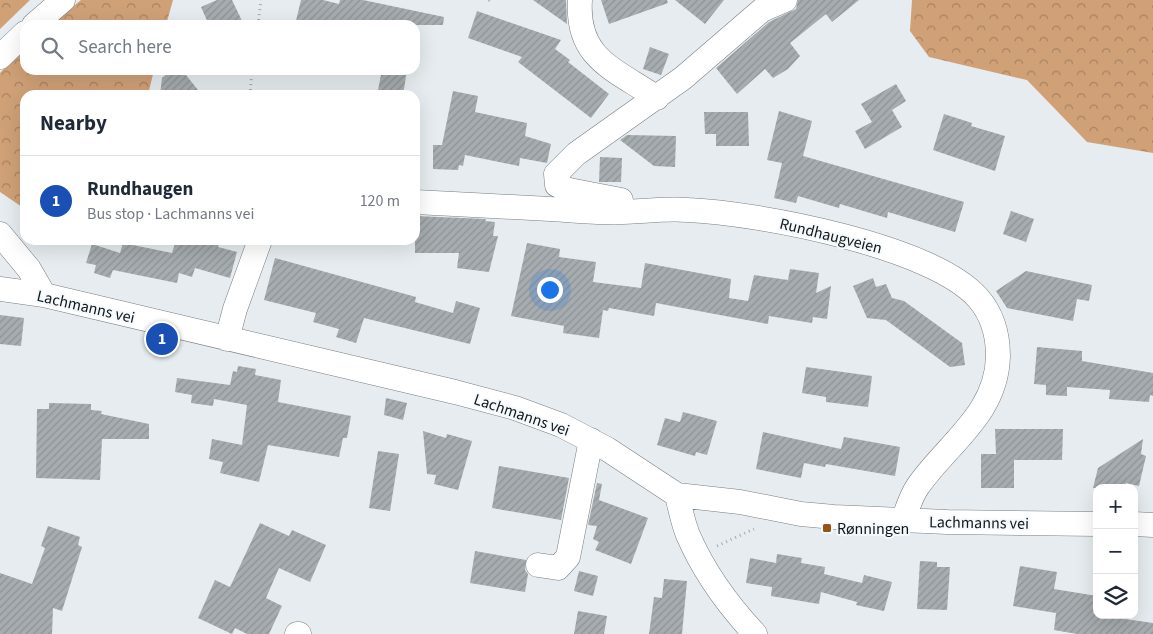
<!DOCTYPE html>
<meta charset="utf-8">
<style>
:root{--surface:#fff;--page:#f2f2f3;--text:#1f2937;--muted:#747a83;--line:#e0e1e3;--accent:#925716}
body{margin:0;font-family:"Source Sans 3",sans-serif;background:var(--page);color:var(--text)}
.controls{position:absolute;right:15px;bottom:15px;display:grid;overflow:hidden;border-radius:10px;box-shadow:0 5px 20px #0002}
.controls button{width:45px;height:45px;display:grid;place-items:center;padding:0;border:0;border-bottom:1px solid var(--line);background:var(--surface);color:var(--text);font:25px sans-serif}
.you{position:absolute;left:549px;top:289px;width:18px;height:18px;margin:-12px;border:4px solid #fff;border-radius:50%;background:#1a73e8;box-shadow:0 0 0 8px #1a73e833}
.badge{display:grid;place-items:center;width:32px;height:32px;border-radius:50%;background:var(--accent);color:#fff;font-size:16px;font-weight:700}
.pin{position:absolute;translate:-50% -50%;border:2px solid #fff;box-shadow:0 1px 5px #0006}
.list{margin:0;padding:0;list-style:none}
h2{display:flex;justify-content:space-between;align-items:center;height:65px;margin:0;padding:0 20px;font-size:21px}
h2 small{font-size:16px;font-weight:400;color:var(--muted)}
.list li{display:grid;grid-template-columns:32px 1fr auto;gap:15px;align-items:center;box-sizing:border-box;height:90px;padding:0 20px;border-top:1px solid var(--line)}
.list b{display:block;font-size:19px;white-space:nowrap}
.list p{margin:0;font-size:16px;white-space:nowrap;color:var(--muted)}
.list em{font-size:16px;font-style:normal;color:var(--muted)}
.icon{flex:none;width:28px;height:28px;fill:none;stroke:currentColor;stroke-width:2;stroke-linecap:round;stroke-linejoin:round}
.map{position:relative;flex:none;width:1153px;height:634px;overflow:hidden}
.search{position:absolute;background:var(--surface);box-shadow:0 5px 20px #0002;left:20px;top:20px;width:400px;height:55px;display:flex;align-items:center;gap:12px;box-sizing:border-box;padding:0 18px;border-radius:15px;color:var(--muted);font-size:19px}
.panel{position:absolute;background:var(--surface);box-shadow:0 5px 20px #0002;left:20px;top:90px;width:400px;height:155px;border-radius:15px}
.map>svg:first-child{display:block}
</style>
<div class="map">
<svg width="1153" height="634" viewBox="0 0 1153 634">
<defs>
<pattern id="forest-crowns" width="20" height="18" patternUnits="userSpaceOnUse" patternTransform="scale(1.25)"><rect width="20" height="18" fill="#d0a177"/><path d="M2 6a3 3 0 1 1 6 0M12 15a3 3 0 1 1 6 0" fill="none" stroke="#a88261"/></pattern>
<pattern id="building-hatch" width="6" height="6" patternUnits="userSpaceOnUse" patternTransform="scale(1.25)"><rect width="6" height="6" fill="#a6acaf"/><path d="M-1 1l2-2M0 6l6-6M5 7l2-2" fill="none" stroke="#8e9396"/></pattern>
</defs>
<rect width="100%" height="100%" fill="#e6ecef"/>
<!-- forest -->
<path fill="url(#forest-crowns)" d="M0,0H30L0,29Z
M81,0H173L166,25H50Z
M912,0H1153V153L1087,142L1027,80L929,57L910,31Z
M25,46V70H154L148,95H25V209L0,192V73Z"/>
<!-- building -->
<path fill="url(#building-hatch)" d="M217,0H232L244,25H209L201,7Z
M301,0H323L339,4L340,0H363L444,17L443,25H295Z
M533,0H566L567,24Z
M601,0H667L668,3L609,24Z
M675,0H724L705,24Z
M798,0H859L832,22L826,14L790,43L800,56L788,69L773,78L765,69L737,94L716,68L769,22L796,9Z
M477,11L561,40L555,49L570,60L568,62L609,94L591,118L518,62L522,57L468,38Z
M650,47L669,54L661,75L643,69Z
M172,70H182L202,95H160L162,78Z
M382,70H407L403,95L378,90Z
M896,84L906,101L892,110L902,127L865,149L855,131L872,122L861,104Z
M453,91L478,96L475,112L527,123L525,136L551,144L547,163L520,158L519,166L465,155L463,166L459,165L458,170L433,169V145H442Z
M779,111L812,121L803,156L964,202L955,232L888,212L887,218L840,204L839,208L798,196L796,203L774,198L782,163L767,160Z
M704,112H748L749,146H716V134H705Z
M944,114L972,123L971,126L1005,136L995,171L933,150Z
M627,135L676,136L675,167L654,166L620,140Z
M600,157L622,158L621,182H599Z
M1011,211L1034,219L1026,242L1003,234Z
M415,216L486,219L485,221L495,222L493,236H498L489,272L457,268L459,253H415Z
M176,240H220L218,247L237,252L230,278L195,268L192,277L179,273L177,283L113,270L110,278L94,273L96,265L86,263L92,244L120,253L123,243L172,253Z
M527,243L560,249L559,257L596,262L593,282L641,288L645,263L731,279L729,298L748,301L754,275L788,280L790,269L819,273L816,293L831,286L827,319L813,317L812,323L769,316L768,324L656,303L654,316L609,308L608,311L603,310L599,338L563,333L564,326L511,316Z
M275,258L416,297L415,302L453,313L456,301L480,308L470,344L364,318L356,343L336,337L339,329L313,322L316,313L264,300Z
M1026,271L1092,285L1089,301L1077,299L1073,321L1007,308L996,291Z
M873,278L876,287L886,284L892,298L904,301L962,343L965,365L950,367L886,320L867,318L853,286Z
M0,315L24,318L21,346L0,344Z
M1037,347L1082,351V361L1153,373V396L1150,395L1149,402L1109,399L1110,390L1067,387V396L1046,395V385L1034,384Z
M238,366L256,369L255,375L281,380L278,402L351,416L347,438H343L339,457L268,445L259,482L220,473L223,462L209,459L212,439L242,445L247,405L214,399L213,406L191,403L192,395L175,392L177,378L230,385L233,371L237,372Z
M806,367L872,376L868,407L826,402V397L802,393Z
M386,398L407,403L403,420L384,415Z
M49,403L91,404V410L102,411L101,414L149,424V439H102L100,480L36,478L37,409H49Z
M683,412L717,421L707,455L696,452L695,456L657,445L665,418L680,422Z
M995,429H1063L1062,460H1014V488H981V454H996Z
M423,431L446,438L447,434L472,441L458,490L434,484L436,475L427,474Z
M763,432L841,449L844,437L900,447L895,476L826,464L825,467L804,463L801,478L756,469Z
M1143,439L1141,454L1146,456L1139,486L1126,483L1125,488H1093L1098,468Z
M378,451L399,454L390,511L369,508Z
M499,466L569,478L561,520L492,508Z
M597,483L602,484L599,500L648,518L631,564L595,550L599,542L593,539L597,526L588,525Z
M260,523L289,536L292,530L326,545L310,582L279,568L266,598L282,606L269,634H247L235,628L232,634L198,618L215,580L230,587Z
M48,526L80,537L78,545L82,547L62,611L53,608L52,634H0V573L32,584L45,548L41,546Z
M475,551L526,560L525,570L528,574L525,592L470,583Z
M777,554L802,558L801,563L825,567L824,574L862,583L864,575L892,582L884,611L856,605L857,602L821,592L819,604L771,596L772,587L746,583L750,558L776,563Z
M920,561L937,562V567H950L947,610L917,609Z
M1020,566L1057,572L1054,589L1097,596V615L1153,623V634H1077L1054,630L1056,613L1013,606Z
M579,571L598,576L593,596L574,591Z
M664,579L687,581L682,634H649L654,597L662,598Z
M578,611L607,616L604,634H574Z"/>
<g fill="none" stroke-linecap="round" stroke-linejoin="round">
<defs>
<path id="minor" d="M580,0C576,59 615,69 657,98
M34,25L63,0
M0,57L25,33
M621,200L569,190L557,185L556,174L576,154L683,78L762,10L785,0
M415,202C460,204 505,207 550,209C572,210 595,213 617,212C641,212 664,208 688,210C758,213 932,246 978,298C992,314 998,335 998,356C997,414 948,443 918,486C911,496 907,509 903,521
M0,234L29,269L44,295
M0,289L44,295L455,392L515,408L561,425L607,449L677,495L740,502L801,514L834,517L947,522L1097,524
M227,339L235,309L260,240
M677,495C680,508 683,523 688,535C703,570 729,606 755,634
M1134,524L1153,525
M538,565L558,568L568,557L591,440
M297,634H299"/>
</defs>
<!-- minor casing -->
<use href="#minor" stroke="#787e80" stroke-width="25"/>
<!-- path -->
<path stroke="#a4a9ab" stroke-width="3" stroke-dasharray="1 4" stroke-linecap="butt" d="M489,0L492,4
M258,25L261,0
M250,95L252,70
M717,546L754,529"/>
<!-- minor -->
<use href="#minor" stroke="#fff" stroke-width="24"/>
</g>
<!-- markers -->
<rect fill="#925716" stroke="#f3f9fc" stroke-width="2" x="822" y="523" width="10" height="10" rx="2.5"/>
<g text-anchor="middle" stroke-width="4" stroke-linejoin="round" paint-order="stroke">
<!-- street labels -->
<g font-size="16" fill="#131516" stroke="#f3f9fc">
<text transform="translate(831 235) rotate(14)" y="6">Rundhaugveien</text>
<text transform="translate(86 306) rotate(13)" y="6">Lachmanns vei</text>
<text transform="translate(522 414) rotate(19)" y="6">Lachmanns vei</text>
<text transform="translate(979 522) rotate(1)" y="6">Lachmanns vei</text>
</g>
<!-- poi labels -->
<g font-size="16" fill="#131516" stroke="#f3f9fc" text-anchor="start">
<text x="837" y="534">Rønningen</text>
</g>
</g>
</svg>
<div class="controls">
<button>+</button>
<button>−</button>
<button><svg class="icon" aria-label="layers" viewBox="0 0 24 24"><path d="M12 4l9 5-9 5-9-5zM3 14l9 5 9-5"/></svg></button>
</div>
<div class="you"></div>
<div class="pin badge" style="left:162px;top:339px;background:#1a4fb4">1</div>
<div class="search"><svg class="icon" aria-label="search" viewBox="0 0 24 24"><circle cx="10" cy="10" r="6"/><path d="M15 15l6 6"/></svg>Search here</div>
<section class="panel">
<h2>Nearby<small></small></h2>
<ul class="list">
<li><span class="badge" style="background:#1a4fb4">1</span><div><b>Rundhaugen</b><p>Bus stop · Lachmanns vei</p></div><em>120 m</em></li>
</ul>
</section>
</div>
